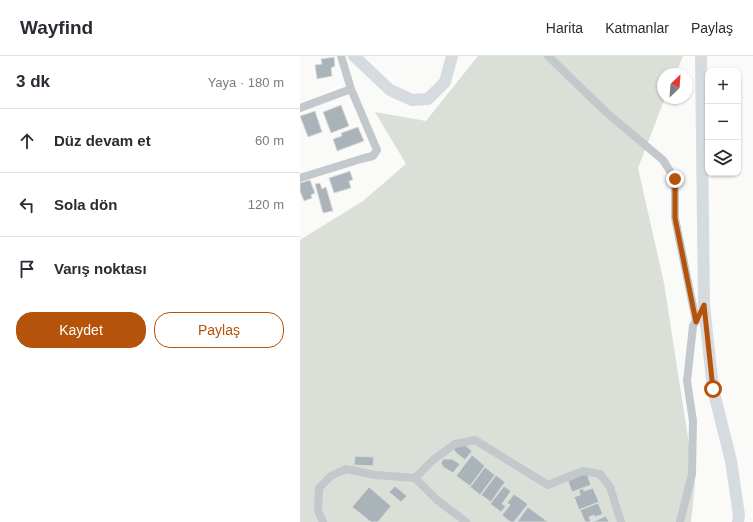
<!DOCTYPE html>
<html lang="tr">
<meta charset="utf-8">
<style>
:root{--surface:#fff;--page:#f2f2f3;--text:#2b2b33;--muted:#7c7c81;--line:#e1e1e2;--accent:#b45309}
body{margin:0;font-family:Helvetica,sans-serif;background:var(--page);color:var(--text)}
.controls{position:absolute;right:12px;top:12px;display:grid;overflow:hidden;border-radius:8px;box-shadow:0 1px 3px #0004}
.controls button{width:36px;height:36px;display:grid;place-items:center;padding:0;border:0;border-bottom:1px solid var(--line);background:var(--surface);color:var(--text);font:20px sans-serif}
.compass{position:absolute;left:357px;top:12px;width:36px;height:36px;border-radius:50%;background:var(--surface);box-shadow:0 1px 3px #0004;rotate:25deg}
.stop{position:absolute;width:12px;height:12px;margin:-9px;border:3px solid #b45309;border-radius:50%;background:#fff}
.stop.end{background:#b45309;border-color:#fff;box-shadow:0 1px 4px #0008}
.list{margin:0;padding:0;list-style:none}
h2{display:flex;justify-content:space-between;align-items:center;height:52px;margin:0;padding:0 16px;font-size:17px}
h2 small{font-size:13px;font-weight:400;color:var(--muted)}
.list li{display:grid;grid-template-columns:26px 1fr auto;gap:12px;align-items:center;box-sizing:border-box;height:64px;padding:0 16px;border-top:1px solid var(--line)}
.list b{display:block;font-size:15px;white-space:nowrap}
.list em{font-size:13px;font-style:normal;color:var(--muted)}
.actions{display:flex;gap:8px;padding:12px 16px}
.actions a{flex:1;padding:9px 0;border:1px solid var(--accent);border-radius:16px;text-align:center;font-size:14px;color:var(--accent)}
.actions .main{background:var(--accent);color:#fff}
.icon{flex:none;width:22px;height:22px;fill:none;stroke:currentColor;stroke-width:2;stroke-linecap:round;stroke-linejoin:round}
.map{position:relative;flex:none;width:453px;height:466px;overflow:hidden}
header{display:flex;align-items:center;gap:24px;box-sizing:border-box;height:56px;padding:0 20px;background:var(--surface);border-bottom:1px solid var(--line)}
header strong{font-size:19px}
nav{display:flex;gap:22px;margin-inline-start:auto;font-size:14px}
main{display:flex}
aside{flex:1;background:var(--surface)}
.map>svg:first-child{display:block}
</style>
<header>
<strong>Wayfind</strong>
<nav><a>Harita</a><a>Katmanlar</a><a>Paylaş</a></nav>
</header>
<main>
<aside>
<h2>3 dk<small>Yaya · 180 m</small></h2>
<ul class="list">
<li><svg class="icon" aria-label="ahead" viewBox="0 0 24 24"><path d="M12 20V5M6 11l6-6 6 6"/></svg><div><b>Düz devam et</b></div><em>60 m</em></li>
<li><svg class="icon" aria-label="left" viewBox="0 0 24 24"><path d="M17 20v-9H6M10 6l-5 5 5 5"/></svg><div><b>Sola dön</b></div><em>120 m</em></li>
<li><svg class="icon" aria-label="arrive" viewBox="0 0 24 24"><path d="M6 21V4h12l-3 4 3 4H6"/></svg><div><b>Varış noktası</b></div></li>
</ul>
<div class="actions"><a class="main">Kaydet</a><a>Paylaş</a></div>
</aside>
<div class="map">
<svg width="453" height="466" viewBox="0 0 453 466">
<rect width="100%" height="100%" fill="#fafaf8"/>
<!-- green -->
<path fill="#dadfd7" d="M178,0H383L376,18H363V42H365L338,112L364,227L395,427L391,466H0V184L63,145L106,108L75,56L126,65Z"/>
<!-- building -->
<path fill="#aab3b9" stroke="#dcdcda" d="M34,1L35,10L31,12L32,20L17,23L15,9L22,8L21,3Z
M41,49L49,70L31,77L23,56Z
M15,55L22,76L8,81L0,60Z
M58,71L64,85L37,95L33,83L42,80L41,77Z
M50,115L53,124L49,125L51,132L34,137L29,122Z
M10,124L15,137L11,139L12,142L4,145L0,135V127Z
M20,127L22,133L26,131L33,155L23,157L15,128Z
M165,389L172,395L165,404L156,397L154,394L155,390Z
M172,399L185,410L170,430L156,420Z
M55,400L74,401L73,410L54,409Z
M143,403H152L160,408L153,417L143,411L141,407Z
M185,411L195,419L180,439L170,431Z
M283,418L284,419L287,418L291,429L272,436L268,425Z
M196,419L205,426L191,446L181,439Z
M95,430L107,440L101,446L89,436Z
M204,430L211,435L202,448L206,450L201,456L190,448Z
M69,431L91,450L78,466H71L52,451Z
M283,432L284,435L293,432L299,446L279,454L274,441L280,439L279,434Z
M214,438L228,448L214,466H210L202,459L210,449L207,447Z
M298,447L303,458L295,461L294,459L289,461L291,466H285L280,454Z
M228,451L248,466H217Z
M306,460L309,466H292Z"/>
<g fill="none" stroke-linecap="round" stroke-linejoin="round">
<!-- street -->
<path stroke="#c3c8cc" stroke-width="8" d="M248,0L307,57L363,104L375,123V162L396,265
M0,52L51,33
M0,122L61,103L73,100L77,94L51,33L41,0
M115,422L137,444L166,466
M23,466L18,455L19,432L31,420L46,413L75,419L115,422L133,404L155,388L175,384L248,429L283,415L300,418L310,431L321,466
M380,466L392,418L393,365L387,325L393,270L398,261"/>
<!-- secondary -->
<path stroke="#d6dbdf" stroke-width="12" d="M54,0L90,34L112,44L128,43L145,26L152,0
M401,0L404,249L413,333L431,405L439,459L438,466"/>
</g>
<g fill="none" stroke-linecap="round" stroke-linejoin="round">
<!-- route -->
<path stroke="#b45309" stroke-width="5" d="M375,123V162L396,266L404,249L413,333"/>
</g>
</svg>
<div class="controls">
<button>+</button>
<button>−</button>
<button><svg class="icon" aria-label="layers" viewBox="0 0 24 24"><path d="M12 4l9 5-9 5-9-5zM3 14l9 5 9-5"/></svg></button>
</div>
<svg class="compass" viewBox="-18 -18 36 36"><path d="M0-13l5 13h-10z" fill="#e53935"/><path d="M0 13l5-13h-10z" fill="#7c7c81"/></svg>
<div class="stop" style="left:413px;top:333px"></div>
<div class="stop end" style="left:375px;top:123px"></div>
</div>
</main>
